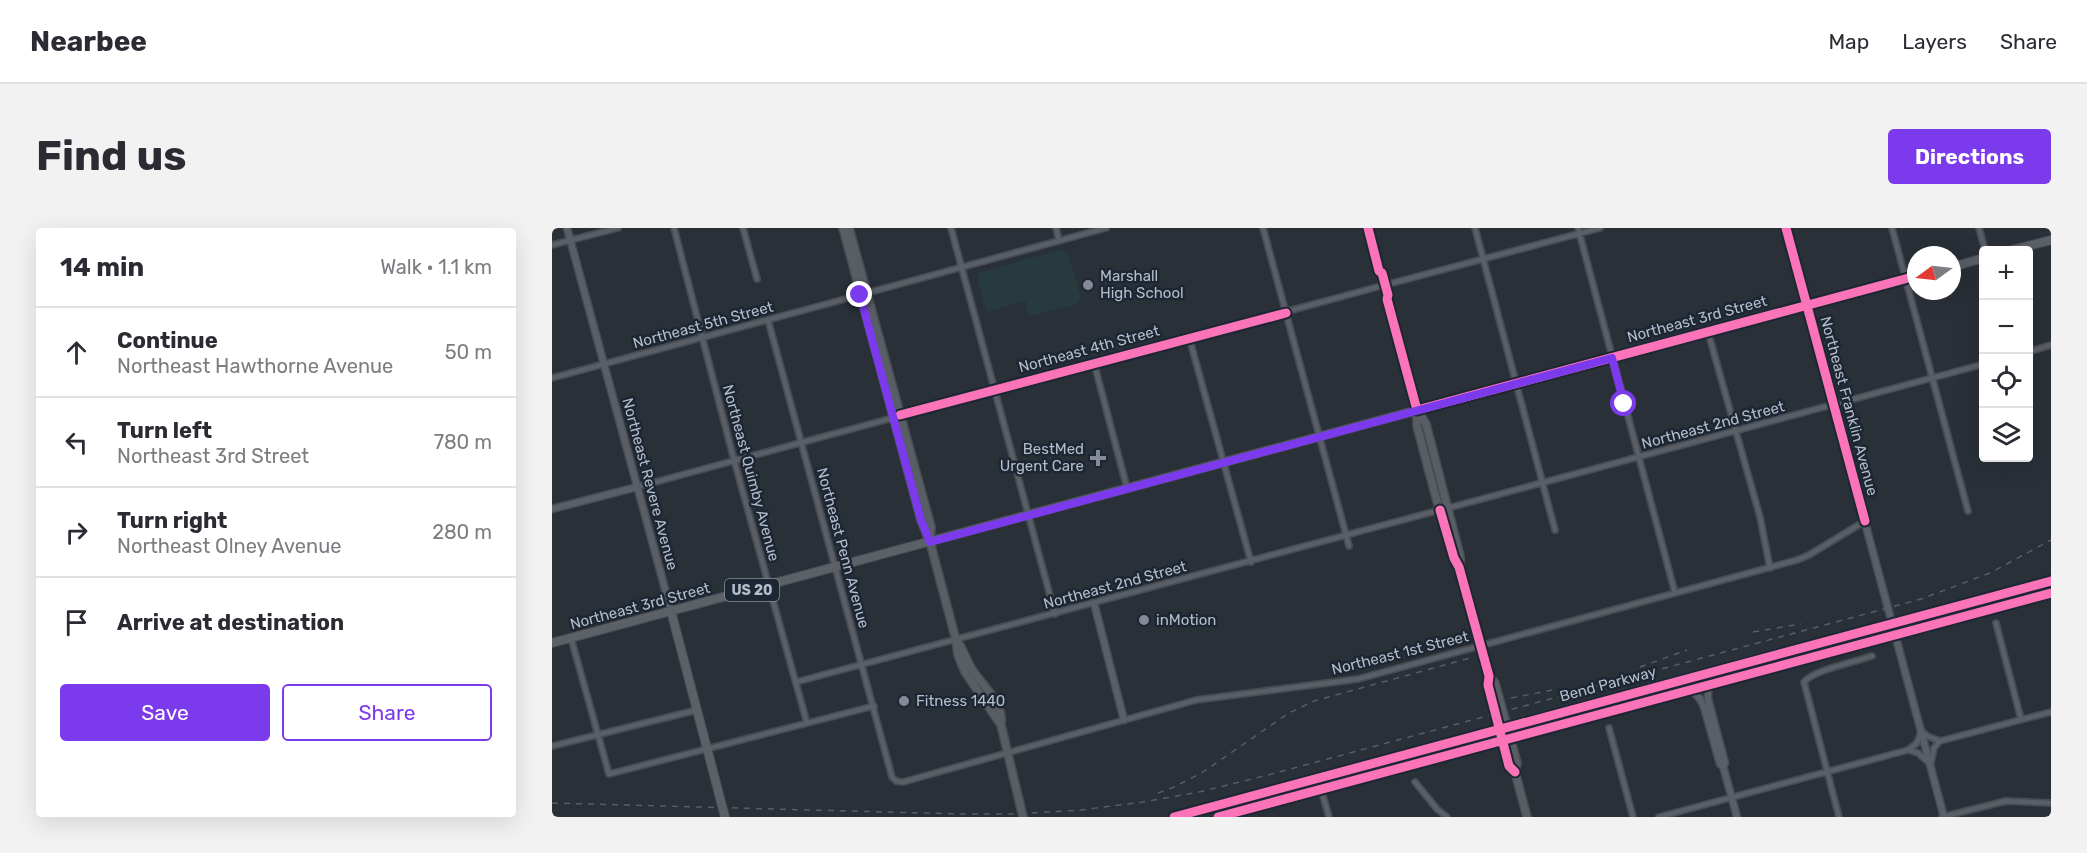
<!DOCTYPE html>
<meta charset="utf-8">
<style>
:root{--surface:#fff;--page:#f2f2f3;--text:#2b2b33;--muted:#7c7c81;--line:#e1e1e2;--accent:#7c3aed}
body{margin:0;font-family:Rubik,sans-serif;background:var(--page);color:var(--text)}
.controls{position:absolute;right:18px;top:18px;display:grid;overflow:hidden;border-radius:6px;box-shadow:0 6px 24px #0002}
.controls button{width:54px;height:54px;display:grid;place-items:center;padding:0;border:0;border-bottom:2px solid var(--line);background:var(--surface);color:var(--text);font:30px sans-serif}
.compass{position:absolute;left:1355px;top:18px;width:54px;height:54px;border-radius:50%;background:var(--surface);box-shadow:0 6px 24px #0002;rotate:255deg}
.stop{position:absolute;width:18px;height:18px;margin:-14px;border:4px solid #7c3aed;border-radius:50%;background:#fff}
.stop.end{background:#7c3aed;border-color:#fff;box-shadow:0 2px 6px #0008}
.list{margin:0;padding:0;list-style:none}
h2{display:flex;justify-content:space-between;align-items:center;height:78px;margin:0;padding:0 24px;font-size:26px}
h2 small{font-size:20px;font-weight:400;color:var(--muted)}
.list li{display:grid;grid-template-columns:39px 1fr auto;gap:18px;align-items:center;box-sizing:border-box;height:90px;padding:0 24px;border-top:2px solid var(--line)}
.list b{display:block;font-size:22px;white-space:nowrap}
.list p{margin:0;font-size:20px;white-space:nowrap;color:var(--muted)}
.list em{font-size:20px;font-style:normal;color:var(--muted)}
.actions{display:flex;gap:12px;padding:18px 24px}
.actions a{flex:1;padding:14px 0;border:2px solid var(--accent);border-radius:6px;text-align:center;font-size:21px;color:var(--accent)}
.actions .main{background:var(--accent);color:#fff}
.icon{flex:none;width:33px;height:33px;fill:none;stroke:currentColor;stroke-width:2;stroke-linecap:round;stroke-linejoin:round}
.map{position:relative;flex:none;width:1499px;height:589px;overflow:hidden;border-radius:6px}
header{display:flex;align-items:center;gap:36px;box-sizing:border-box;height:84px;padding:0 30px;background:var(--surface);border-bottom:2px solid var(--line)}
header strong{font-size:28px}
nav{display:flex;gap:33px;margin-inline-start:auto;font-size:21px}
.intro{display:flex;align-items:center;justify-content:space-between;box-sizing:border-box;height:144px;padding:0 36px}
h1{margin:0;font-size:42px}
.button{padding:15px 27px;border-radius:6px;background:var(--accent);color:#fff;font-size:21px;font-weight:700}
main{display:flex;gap:36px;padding:0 36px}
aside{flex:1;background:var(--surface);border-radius:6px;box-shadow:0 6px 24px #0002}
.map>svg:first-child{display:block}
</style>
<header>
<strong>Nearbee</strong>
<nav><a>Map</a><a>Layers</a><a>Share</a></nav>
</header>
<div class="intro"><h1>Find us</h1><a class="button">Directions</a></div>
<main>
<aside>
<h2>14 min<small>Walk · 1.1 km</small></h2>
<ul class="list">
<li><svg class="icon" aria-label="ahead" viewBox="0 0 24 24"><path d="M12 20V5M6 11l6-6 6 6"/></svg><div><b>Continue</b><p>Northeast Hawthorne Avenue</p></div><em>50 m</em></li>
<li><svg class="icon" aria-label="left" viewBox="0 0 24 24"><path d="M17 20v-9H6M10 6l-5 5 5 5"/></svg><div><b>Turn left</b><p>Northeast 3rd Street</p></div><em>780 m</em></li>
<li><svg class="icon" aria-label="right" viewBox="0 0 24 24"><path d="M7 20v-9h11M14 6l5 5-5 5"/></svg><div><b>Turn right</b><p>Northeast Olney Avenue</p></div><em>280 m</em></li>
<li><svg class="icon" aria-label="arrive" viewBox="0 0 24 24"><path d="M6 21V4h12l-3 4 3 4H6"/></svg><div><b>Arrive at destination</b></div></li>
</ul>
<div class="actions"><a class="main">Save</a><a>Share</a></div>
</aside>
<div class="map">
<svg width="1499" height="589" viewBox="0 0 1499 589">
<rect width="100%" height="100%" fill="#2a3038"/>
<!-- green -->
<path fill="#273a3e" d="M511,21L516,26L529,70L525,76L477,88L473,73L434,84L426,51L428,44Z"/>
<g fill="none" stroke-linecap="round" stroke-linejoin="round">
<defs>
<path id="minor" d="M122,0L182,232L255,495
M191,0L205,51
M399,0L503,386
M504,0L507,13
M711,0L797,318
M923,0L1003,302
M1026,0L1123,365
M1340,0L1416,283
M1427,0L1433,22
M0,17L66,0
M833,57L1048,0
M315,65L554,0
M216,92L340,549L344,553L351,554L644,472L806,451L1245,332L1257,327L1313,293
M1156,104L1208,289L1218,340
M637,109L699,334
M1476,124L1499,117
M542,135L575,260
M0,150L308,67
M85,259L829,58
M896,280L1432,136
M1444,395L1469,491
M19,410L57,546L322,478
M244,454L888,282
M1057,500L1081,589
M1369,502L1375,508L1388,513L1499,484
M0,518L145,482
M1356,522L1366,525L1376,534
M1379,535L1382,520L1388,513
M863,554L885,581L895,589
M769,561L777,589
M1107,589L1356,522L1365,515L1369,504
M1287,589L1252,454C1262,442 1303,434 1320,428
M1390,589L1454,573L1499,575"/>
<path id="tertiary" d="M15,0L119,383
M1234,0L1392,589
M0,281L85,259
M542,375L572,492
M1156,457V471L1173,535L1171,538L1185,589
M1139,461L1148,471L1152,479L1168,536L1171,538"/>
<path id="secondary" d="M291,0L369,292L378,314L404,412L406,427L413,444L449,497
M297,0L379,299L378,311
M865,182V198L883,266L902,330L907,339L937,448L936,457L957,538L963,544
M865,182L874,196L908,328V338
M406,414C412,423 415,434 421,443C432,459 452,476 449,497L471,589
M937,448L943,455L965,535L963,544L975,589"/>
<path id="primary" d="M816,0L827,43L830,45L836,67L835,71L865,182
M1460,22L1499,12
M1400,39L1432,30
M119,383L173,589
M0,415L1364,48"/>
<path id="trunk" d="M1351,392L1499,353
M1354,404L1499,365
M963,496L1329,398
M967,508L1332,410
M622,589L935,504
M666,589L939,516"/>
</defs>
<!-- minor casing -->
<use href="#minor" stroke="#484c53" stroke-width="8"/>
<!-- tertiary casing -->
<use href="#tertiary" stroke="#484c53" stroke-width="9"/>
<!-- secondary casing -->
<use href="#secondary" stroke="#484c53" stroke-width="10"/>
<!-- primary casing -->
<use href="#primary" stroke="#484c55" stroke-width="10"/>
<!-- trunk casing -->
<use href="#trunk" stroke="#474c53" stroke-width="11"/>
<!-- minor -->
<use href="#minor" stroke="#5a5e66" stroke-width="4.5"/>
<!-- tertiary -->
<use href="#tertiary" stroke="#5a5e66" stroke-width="6"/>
<!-- secondary -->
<use href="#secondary" stroke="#595d64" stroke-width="7"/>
<!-- primary -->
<use href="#primary" stroke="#5c6168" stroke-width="8"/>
<!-- trunk -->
<use href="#trunk" stroke="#5b5f64" stroke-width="8"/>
<!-- rail -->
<path stroke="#595d64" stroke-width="1.5" stroke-dasharray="6 6" stroke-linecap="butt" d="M1201,404L1249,396
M1088,439L1135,422
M959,470L1006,461
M606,565L622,559L651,544L737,485L762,473L918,430
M0,575L407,586H462L529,582L591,574L647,564L716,547L1369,371L1438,345L1499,312"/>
<defs>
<path id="trunk-bridge" d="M1329,398L1351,392
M1332,410L1354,404
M935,504L963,496
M939,516L967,508"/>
</defs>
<!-- trunk-bridge casing -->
<use href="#trunk-bridge" stroke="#474c53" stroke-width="11" stroke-linecap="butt"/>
<!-- trunk-bridge -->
<use href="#trunk-bridge" stroke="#5b5f64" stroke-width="8"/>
<defs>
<path id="cycleway" d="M816,0L827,43L830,45L836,67L835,71L865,182L1364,48
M1234,0L1313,293
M348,187L734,85
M888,282L902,330L907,339L937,448L936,457L957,538L963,544
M622,589L1499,353
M666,589L1499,365"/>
</defs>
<!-- cycleway casing -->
<use href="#cycleway" stroke="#1d2633" stroke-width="13"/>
<!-- cycleway -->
<use href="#cycleway" stroke="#fb73b8" stroke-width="9"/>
</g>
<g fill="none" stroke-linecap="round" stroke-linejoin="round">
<!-- route -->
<path stroke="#7c3aed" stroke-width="8" d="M308,67L369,292L378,314L1060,130L1072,176"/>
</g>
<!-- markers -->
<g fill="#848b96" stroke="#1d2633" stroke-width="2">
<circle cx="536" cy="57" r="6"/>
<path d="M543 221h6v6h6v6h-6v6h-6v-6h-6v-6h6z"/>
<circle cx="592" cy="392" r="6"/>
<circle cx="352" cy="473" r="6"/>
</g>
<g text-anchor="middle" stroke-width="5" stroke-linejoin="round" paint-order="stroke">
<!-- shield labels -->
<rect fill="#1d2633" stroke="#878f9c" stroke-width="1.5" x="173" y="351" width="54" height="22" rx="4.5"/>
<g font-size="14" font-weight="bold" fill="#b4bcc9">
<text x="200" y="367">US 20</text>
</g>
<!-- poi labels -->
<g font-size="15" fill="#b4bcc9" stroke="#1d2633" text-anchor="start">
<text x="548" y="53">Marshall<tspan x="548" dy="17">High School</tspan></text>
<text x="532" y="226" text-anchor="end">BestMed<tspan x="532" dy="17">Urgent Care</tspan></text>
<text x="604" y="397">inMotion</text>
<text x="364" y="478">Fitness 1440</text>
</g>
<!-- street labels -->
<g font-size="15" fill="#b4bcc9" stroke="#1d2633">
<text transform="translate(1145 91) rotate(-15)" y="5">Northeast 3rd Street</text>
<text transform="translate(151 97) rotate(-15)" y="5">Northeast 5th Street</text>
<text transform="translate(537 121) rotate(-15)" y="5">Northeast 4th Street</text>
<text transform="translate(1297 178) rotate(75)" y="5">Northeast Franklin Avenue</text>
<text transform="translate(1161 197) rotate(-15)" y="5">Northeast 2nd Street</text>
<text transform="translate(199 245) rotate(75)" y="5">Northeast Quimby Avenue</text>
<text transform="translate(98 256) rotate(75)" y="5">Northeast Revere Avenue</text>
<text transform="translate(291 320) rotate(75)" y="5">Northeast Penn Avenue</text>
<text transform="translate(563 357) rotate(-15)" y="5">Northeast 2nd Street</text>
<text transform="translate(88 378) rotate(-15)" y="5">Northeast 3rd Street</text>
<text transform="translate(848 425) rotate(-14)" y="5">Northeast 1st Street</text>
<text transform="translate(1056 456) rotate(-15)" y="5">Bend Parkway</text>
</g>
</g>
</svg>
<div class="controls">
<button>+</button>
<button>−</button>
<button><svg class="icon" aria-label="locate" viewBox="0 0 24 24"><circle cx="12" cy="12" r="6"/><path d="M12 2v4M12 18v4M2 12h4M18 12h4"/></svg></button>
<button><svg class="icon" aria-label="layers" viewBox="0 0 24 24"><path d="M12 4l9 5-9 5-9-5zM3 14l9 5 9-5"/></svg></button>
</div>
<svg class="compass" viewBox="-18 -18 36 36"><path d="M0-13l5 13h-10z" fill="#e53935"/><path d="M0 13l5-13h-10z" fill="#7c7c81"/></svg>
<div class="stop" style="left:1072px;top:176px"></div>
<div class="stop end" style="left:308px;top:67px"></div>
</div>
</main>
